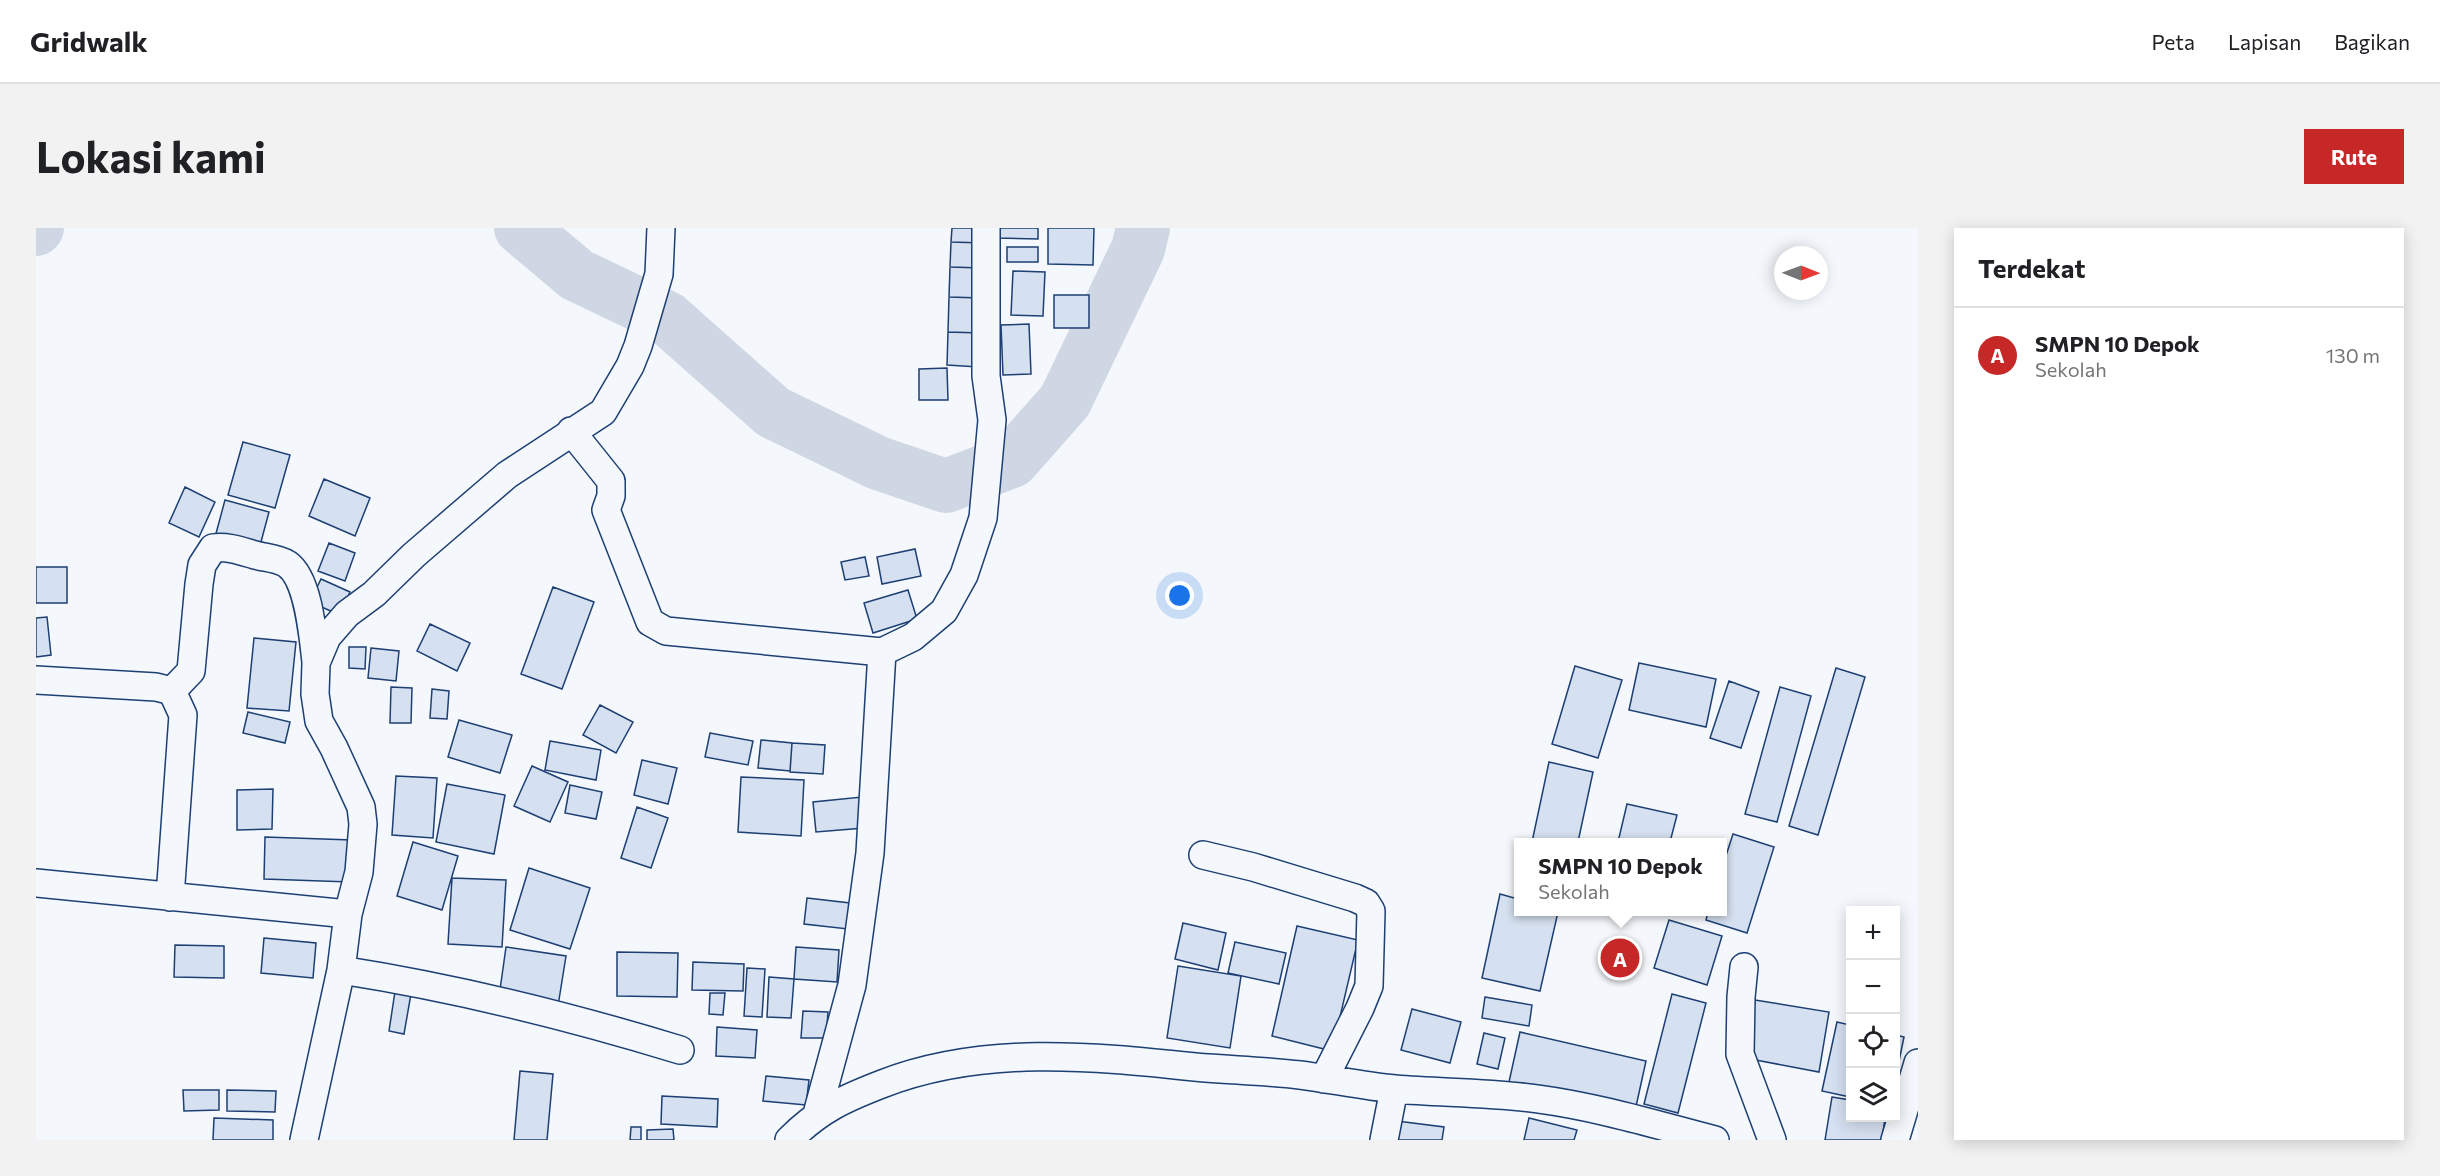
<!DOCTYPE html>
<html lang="id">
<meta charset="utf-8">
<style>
:root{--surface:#fff;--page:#f2f2f2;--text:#202124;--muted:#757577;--line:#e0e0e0;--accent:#c62828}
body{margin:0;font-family:Commissioner,sans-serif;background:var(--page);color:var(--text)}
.controls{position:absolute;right:18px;bottom:18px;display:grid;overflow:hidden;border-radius:0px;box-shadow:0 3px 15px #0003}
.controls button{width:54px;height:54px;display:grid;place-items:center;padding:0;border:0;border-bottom:2px solid var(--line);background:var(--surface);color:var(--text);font:30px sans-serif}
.compass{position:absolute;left:1738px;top:18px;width:54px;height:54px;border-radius:50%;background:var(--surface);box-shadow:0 3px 15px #0003;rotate:91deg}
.you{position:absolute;left:1144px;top:368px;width:21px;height:21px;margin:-15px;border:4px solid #fff;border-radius:50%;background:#1a73e8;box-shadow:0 0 0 9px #1a73e833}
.badge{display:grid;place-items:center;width:39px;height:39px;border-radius:50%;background:var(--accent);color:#fff;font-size:20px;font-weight:700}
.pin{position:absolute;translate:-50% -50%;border:3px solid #fff;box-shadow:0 2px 6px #0006}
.popup{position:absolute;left:1478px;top:610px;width:213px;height:78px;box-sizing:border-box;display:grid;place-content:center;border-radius:0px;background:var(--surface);filter:drop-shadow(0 2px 4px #0005);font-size:20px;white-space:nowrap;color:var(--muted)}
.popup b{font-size:22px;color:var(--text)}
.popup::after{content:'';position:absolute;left:50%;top:100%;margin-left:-12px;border:12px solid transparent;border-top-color:var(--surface)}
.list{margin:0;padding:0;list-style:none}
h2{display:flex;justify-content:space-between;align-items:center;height:78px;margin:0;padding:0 24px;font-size:26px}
h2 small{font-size:20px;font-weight:400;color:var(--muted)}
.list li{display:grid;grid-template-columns:39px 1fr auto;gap:18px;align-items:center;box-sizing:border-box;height:96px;padding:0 24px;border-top:2px solid var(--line)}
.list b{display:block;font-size:22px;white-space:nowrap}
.list p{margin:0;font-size:20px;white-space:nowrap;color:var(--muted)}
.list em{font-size:20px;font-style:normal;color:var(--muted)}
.icon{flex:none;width:33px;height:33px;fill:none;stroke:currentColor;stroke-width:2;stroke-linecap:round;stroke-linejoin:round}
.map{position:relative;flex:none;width:1882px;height:912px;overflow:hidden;border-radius:0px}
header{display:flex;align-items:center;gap:36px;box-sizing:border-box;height:84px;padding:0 30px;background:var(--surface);border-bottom:2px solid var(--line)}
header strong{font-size:28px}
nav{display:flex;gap:33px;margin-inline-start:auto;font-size:21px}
.intro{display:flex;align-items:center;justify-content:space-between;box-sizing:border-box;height:144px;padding:0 36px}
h1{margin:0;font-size:42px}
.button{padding:15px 27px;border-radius:0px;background:var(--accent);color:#fff;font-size:21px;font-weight:700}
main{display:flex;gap:36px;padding:0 36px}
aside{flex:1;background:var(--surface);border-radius:0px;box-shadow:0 3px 15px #0003}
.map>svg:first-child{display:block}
</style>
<header>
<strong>Gridwalk</strong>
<nav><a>Peta</a><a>Lapisan</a><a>Bagikan</a></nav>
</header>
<div class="intro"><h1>Lokasi kami</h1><a class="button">Rute</a></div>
<main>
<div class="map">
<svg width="1882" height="912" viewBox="0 0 1882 912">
<rect width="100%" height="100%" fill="#f4f7fb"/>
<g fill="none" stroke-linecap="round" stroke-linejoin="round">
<!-- river -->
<path stroke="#cfd7e4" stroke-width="54" d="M485,0L541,47L631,90L737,184L842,235L910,258L976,233L1029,173L1102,21L1107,0
M0,1L1,0"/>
</g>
<!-- building -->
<path fill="#d5e0f0" stroke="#1d3f73" stroke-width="1.5" d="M916,0H947V15L915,14Z
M960,0H1002V11L960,10Z
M1012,0H1058L1057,37L1012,36Z
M915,14L947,15L946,40L914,39Z
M971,19H1002V34H971Z
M914,39L946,40L945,70L913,69Z
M977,43L1009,44L1007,88L975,87Z
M1018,67H1053V100H1018Z
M913,69L945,70L944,105L912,104Z
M993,96L995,146L967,147L965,97Z
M912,104L944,105L942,139L911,137Z
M911,140L912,172H883V141Z
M207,214L254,227L239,280L192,267Z
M288,251L334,270L319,308L273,288Z
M149,259L179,274L163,309L133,295Z
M189,272L233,284L222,325L178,313Z
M293,315L319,325L309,353L282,343Z
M879,321L885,348L846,356L841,329Z
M829,329L833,348L809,352L805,334Z
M0,339H31V375H0Z
M285,351L314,364L304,387L274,374Z
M517,359L558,374L526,461L485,446Z
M872,362L881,391L837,405L828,375Z
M11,389L15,427L0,429V390Z
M394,396L434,415L421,443L381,423Z
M218,410L260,414L253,483L211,480Z
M313,419H330L329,441L313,440Z
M335,420L363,423L360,453L332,450Z
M1603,435L1680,451L1670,499L1593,482Z
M1539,438L1586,452L1562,530L1516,516Z
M1800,440L1829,449L1782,607L1753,598Z
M1693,453L1723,464L1705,520L1674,510Z
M355,459L376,460L375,495H354Z
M1744,459L1775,468L1741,594L1709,586Z
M396,461L413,463L411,491L394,490Z
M564,477L597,494L580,525L547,507Z
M212,484L254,494L249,515L207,505Z
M423,492L476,507L464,545L412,529Z
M674,505L717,513L712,537L669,529Z
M725,512L756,515L754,543L722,540Z
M514,513L565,522L560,552L509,542Z
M756,515L789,517L787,546L754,544Z
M606,532L641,540L632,576L598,567Z
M1513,534L1557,544L1542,614H1496Z
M496,538L532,554L514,594L478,578Z
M360,548L401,550L397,610L356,607Z
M705,549L768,552L765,608L702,604Z
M411,556L469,567L458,626L400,614Z
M534,557L566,564L560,591L529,585Z
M237,561L236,601L201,602V562Z
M826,569L828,600L780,604L777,574Z
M1591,576L1641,587L1634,614H1582Z
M601,579L632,590L615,640L585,630Z
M1697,606L1738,619L1711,705L1670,692L1672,684H1686V640Z
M229,609L316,612L314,654L228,651Z
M377,614L422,628L406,682L361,668Z
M493,640L554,660L534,721L474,702Z
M416,650L470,652L466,719L412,716Z
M1464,666L1482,671V684H1522L1504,763L1446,750Z
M771,670L814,675L812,701L768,696Z
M1633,692L1686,708L1671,757L1618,740Z
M1147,695L1190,705L1182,742L1139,731Z
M1261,698L1322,712L1296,823L1236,808Z
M228,710L280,715L277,750L225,745Z
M1199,714L1250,725L1243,756L1192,745Z
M139,717L188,718V750L138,749Z
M470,719L530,728L522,778L463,769Z
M760,719L803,722L801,754L758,751Z
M581,724L642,725L641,769L581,768Z
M657,734L708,736L707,763L656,762Z
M1142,738L1205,748L1194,820L1131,810Z
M711,740L729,741L726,789L708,788Z
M733,749L758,751L755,790L731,789Z
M360,757L376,760L368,806L353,803Z
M674,765H689L687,787L673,786Z
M1636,766L1670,775L1642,885L1608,876Z
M1449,769L1496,777L1493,798L1446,790Z
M1719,772L1793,784L1783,844L1709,830Z
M1376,781L1425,794L1414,835L1365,822Z
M767,783L792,784L790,810H765Z
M1801,794L1814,797V869L1786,863Z
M681,799L721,802L719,830L680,828Z
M1484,804L1610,833L1599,883L1473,854Z
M1448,805L1469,810L1462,841L1441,836Z
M1860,807L1868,809L1860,848Z
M484,843L517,846L511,912H478Z
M730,848L773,852L770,877L727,873Z
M147,862H183V882L148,883Z
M191,862L240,863L239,884L191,883Z
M626,868L682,871L681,899L625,896Z
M1796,869L1814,872V890H1849L1846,912H1789Z
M178,890L237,892V912H177Z
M1493,890L1541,902L1538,912H1488Z
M1353,892L1408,899L1406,912H1350Z
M595,899H605V912H594Z
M637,901L638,912H611V902Z"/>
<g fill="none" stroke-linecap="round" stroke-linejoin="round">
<defs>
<path id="street" d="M535,203L575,253V268L570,282L614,394L630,403L846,424
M0,452L120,459L136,463L147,487L134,669
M136,463L155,443L163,356L166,337L177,320C192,318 205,323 219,327C230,330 241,330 251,336C273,351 277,409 280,434
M1167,627L1217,639L1319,670L1330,675L1335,683L1333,758L1324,780L1288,851
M0,655L312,686
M1708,739L1705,769L1704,826L1736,912
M305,742C420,760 533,788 644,822
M781,886L816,757L834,625L846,424L877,409L908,383L928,347L947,290L956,192L950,148V0
M268,912L305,742L312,686L323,644L327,596L325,579L298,520L283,493L279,466L280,435L291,409L311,386L338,366L378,327L471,247L567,184L594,138L602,118L623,46L625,0
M753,912C783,882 807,871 846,856C946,817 1054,828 1159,839C1193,842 1229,843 1264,847C1295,851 1327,858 1359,861C1406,865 1454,864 1502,871C1562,879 1621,897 1679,912
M1348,912L1358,861
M1859,912L1882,835"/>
</defs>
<!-- street casing -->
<use href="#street" stroke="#1d3f73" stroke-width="30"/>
<!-- street -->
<use href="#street" stroke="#f4f7fb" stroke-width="27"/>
</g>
</svg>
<div class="controls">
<button>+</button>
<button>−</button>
<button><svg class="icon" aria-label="locate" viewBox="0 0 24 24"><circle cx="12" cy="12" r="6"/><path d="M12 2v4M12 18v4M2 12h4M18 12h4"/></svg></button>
<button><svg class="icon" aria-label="layers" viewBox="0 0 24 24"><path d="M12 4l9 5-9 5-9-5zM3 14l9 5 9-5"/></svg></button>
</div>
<svg class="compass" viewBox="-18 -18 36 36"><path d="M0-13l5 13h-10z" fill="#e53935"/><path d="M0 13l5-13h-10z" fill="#757577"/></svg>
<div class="you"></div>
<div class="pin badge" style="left:1584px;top:730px">A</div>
<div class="popup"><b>SMPN 10 Depok</b>Sekolah</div>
</div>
<aside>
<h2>Terdekat<small></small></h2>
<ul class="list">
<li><span class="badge">A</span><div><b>SMPN 10 Depok</b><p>Sekolah</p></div><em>130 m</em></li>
</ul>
</aside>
</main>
